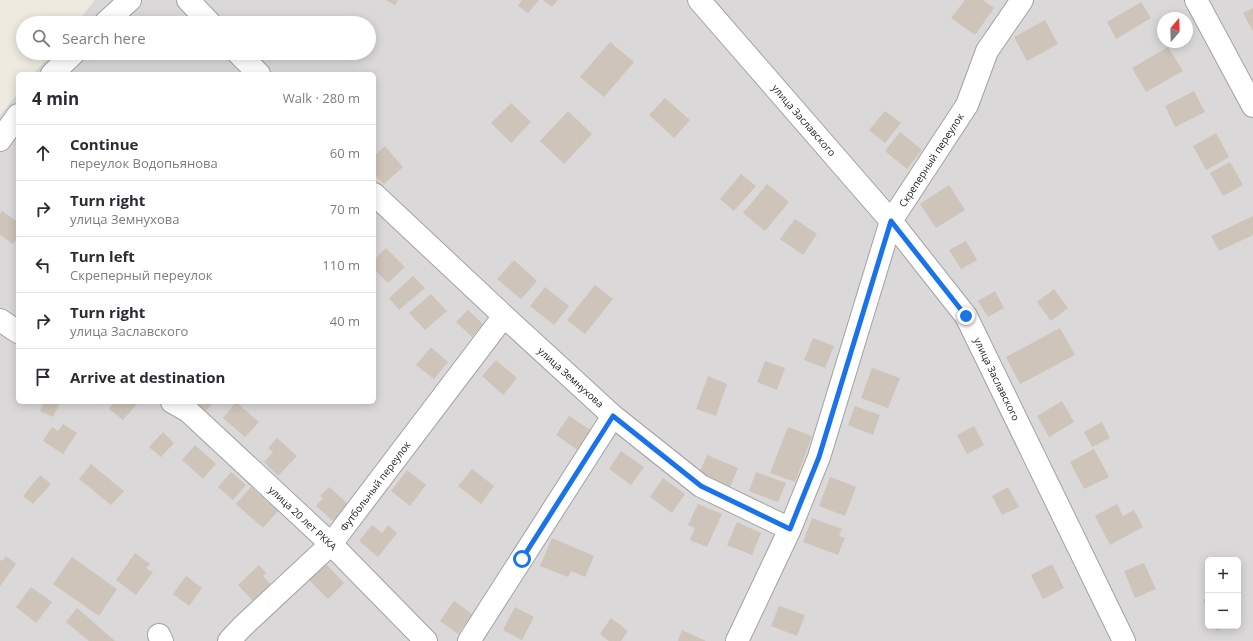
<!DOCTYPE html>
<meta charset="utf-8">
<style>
:root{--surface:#fff;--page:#f2f2f3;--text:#2b2b33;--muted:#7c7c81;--line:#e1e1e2}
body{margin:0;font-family:"Open Sans",sans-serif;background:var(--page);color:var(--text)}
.controls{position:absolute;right:12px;bottom:12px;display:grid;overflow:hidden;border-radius:6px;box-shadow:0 2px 10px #0003}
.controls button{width:36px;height:36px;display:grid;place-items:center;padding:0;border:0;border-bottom:1px solid var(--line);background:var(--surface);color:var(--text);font:20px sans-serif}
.compass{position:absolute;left:1157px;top:12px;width:36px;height:36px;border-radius:50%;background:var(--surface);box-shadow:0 2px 10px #0003;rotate:19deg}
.stop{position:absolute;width:12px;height:12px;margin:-9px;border:3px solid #1a73e8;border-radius:50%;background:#fff}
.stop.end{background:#1a73e8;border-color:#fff;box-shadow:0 1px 4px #0008}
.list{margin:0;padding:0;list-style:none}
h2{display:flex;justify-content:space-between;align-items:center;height:52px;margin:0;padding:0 16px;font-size:17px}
h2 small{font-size:13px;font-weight:400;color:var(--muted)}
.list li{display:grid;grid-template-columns:26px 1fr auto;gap:12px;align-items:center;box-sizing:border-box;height:56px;padding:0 16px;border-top:1px solid var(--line)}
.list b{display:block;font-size:15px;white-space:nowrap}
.list p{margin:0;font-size:13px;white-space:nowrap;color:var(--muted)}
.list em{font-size:13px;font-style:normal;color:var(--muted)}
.icon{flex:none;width:22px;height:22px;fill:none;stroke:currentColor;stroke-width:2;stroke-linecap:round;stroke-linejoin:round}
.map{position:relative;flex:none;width:1253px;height:641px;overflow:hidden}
.search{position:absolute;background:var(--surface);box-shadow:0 2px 10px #0003;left:16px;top:16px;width:360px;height:44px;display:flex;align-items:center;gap:10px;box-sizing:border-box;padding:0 14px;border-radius:22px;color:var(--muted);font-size:15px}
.panel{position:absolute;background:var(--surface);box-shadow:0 2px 10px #0003;left:16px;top:72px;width:360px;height:332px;border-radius:6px}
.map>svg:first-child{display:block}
</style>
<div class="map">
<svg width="1253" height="641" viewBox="0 0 1253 641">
<rect width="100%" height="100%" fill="#eeeae0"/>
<!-- residential -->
<path fill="#dad8d8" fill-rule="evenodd" d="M95,0H1253V641H0V115L18,93V402H374V74H34L51,53H369V23H76ZM1163,18H1187V42H1163ZM1208,560H1238V626H1208Z"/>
<!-- building -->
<path fill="#cec4b9" d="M386,0H398L395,5Z
M522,0H539L528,13L518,6Z
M543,0H558L552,7Z
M965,0H983L994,8L975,35L951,18Z
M1141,2L1151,18L1116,39L1107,22Z
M1253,8V31L1243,13Z
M1045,20L1058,44L1027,61L1014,37Z
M610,42L634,62L604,97L580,77Z
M1168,47L1183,71L1146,92L1132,68Z
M1194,91L1205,112L1175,127L1165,106Z
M665,98L690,120L674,138L649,115Z
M511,103L531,122L511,143L491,123Z
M568,111L592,134L564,164L540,141Z
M885,111L901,123L885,143L869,130Z
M900,132L922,150L907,169L885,151Z
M1216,133L1229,157L1206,170L1193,146Z
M385,146L403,167L384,184L374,174V156Z
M1230,162L1243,185L1223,196L1210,173Z
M741,174L756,186L734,211L720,199Z
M767,184L789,202L765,231L743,213Z
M949,185L965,210L936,228L920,204Z
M2,211L18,222V237L13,244L0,235V214Z
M1253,216V235L1219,251L1211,236Z
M795,219L817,234L803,255L780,239Z
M966,241L977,260L961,269L949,250Z
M386,248L405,267L388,283L374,269V260Z
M514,260L537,281L521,299L497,279Z
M413,276L425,288L399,310L389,298Z
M595,285L613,299L585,334L567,320Z
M545,287L569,306L554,325L530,306Z
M1054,289L1068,308L1051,321L1037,302Z
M995,291L1004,308L988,317L978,301Z
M431,294L447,311L425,330L409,313Z
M468,310L483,324L472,337L456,322Z
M1060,328L1075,355L1020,384L1006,357Z
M813,338L834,346L825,368L804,360Z
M431,347L448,362L434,379L416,365Z
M496,360L517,378L503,395L482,376Z
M765,361L785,368L777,390L757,382Z
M872,368L900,378L888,408L861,398Z
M708,376L727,384L716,416L696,409Z
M1062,401L1074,422L1049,437L1037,416Z
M44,402H60L53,417L40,411Z
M114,402H132L136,405L123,420L109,409Z
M196,402H214L206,411Z
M236,402L259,422L245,437L223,418Z
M855,406L880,415L873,435L848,425Z
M569,416L592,431L579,451L556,435Z
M1102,422L1110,438L1092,447L1084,432Z
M63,424L77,433L63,454L43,441L52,427L58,431Z
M974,426L984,445L967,454L957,435Z
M788,427L812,436L795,482L770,473Z
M163,432L174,443L161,457L149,447Z
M277,438L297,456L278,476L264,462L273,452L268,448Z
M195,445L216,464L203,479L182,460Z
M1094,449L1109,477L1084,489L1070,462Z
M621,451L644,467L631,485L609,469Z
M707,455L738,468L730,487L699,474Z
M91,464L124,491L111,505L79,479Z
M472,469L494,486L481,504L458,486Z
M407,470L426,485L410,506L391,491Z
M231,472L246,485L233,500L218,487Z
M756,472L786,483L778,502L749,491Z
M40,475L51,484L33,504L23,496Z
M830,477L856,487L845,516L819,506Z
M663,478L685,494L672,513L650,497Z
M251,487L278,511L263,528L236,504Z
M329,487L349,505L333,521L316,506L323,498L320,496Z
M1008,487L1019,507L1002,515L992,496Z
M698,504L722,514L707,547L690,540L695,528L688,525Z
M1117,504L1123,516L1134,510L1143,527L1110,545L1095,516Z
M812,518L842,529L839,536L845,538L838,555L803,542Z
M737,522L761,533L752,555L727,545Z
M372,525L382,533L388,525L397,533L378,557L359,541Z
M552,538L594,556L585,577L571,571L568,577L540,566Z
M135,553L150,564L146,568L153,572L136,595L116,580Z
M6,556L16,564L0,586V560L2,561Z
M72,557L117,589L99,616L53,584Z
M325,563L344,583L328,599L308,579Z
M1144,563L1156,589L1135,598L1124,571Z
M1052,564L1064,588L1043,599L1031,575Z
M259,565L266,573L263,576L272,586L254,602L238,585Z
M186,576L202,588L189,606L173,594Z
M31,587L52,602L36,623L16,607Z
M1208,598V611L1203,600Z
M454,601L472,614L458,634L440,621Z
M779,606L805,615L797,636L771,626Z
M515,607L534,617L522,640L503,630Z
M77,608L115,641H89L66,622Z
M611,618L628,631L621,641H609L600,634Z
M1215,626H1228L1217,631Z
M682,630L706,641H678Z"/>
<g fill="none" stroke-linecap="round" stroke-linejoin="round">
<defs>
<path id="minor" d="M188,0L210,23
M699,0L891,221L966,316L1124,641
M1196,0L1253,106
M105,23L130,0
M238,53L259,74
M52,74L74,53
M0,140L18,115
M374,194L504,316L613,416L701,486L790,529
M0,320L18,332
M172,402L188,411L331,544L426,641
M159,635L162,641
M229,641L242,627L331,544L504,316
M469,641L613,416
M737,641L790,529L819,457L891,221L967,105L987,51L1022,0"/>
</defs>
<!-- minor casing -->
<use href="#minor" stroke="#a2a2a2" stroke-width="24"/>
<!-- minor -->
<use href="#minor" stroke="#fff" stroke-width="22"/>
</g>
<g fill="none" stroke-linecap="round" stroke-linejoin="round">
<!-- route -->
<path stroke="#1a73e8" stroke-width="5" d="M522,559L613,416L701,486L790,529L819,457L891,221L966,316"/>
</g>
<g text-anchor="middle" stroke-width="4" stroke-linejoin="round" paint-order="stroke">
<!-- street labels -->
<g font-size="10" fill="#1b1b1b" stroke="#fff">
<text transform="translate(804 120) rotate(49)" y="4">улица Заславского</text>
<text transform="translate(931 160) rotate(-57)" y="4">Скреперный переулок</text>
<text transform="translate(571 377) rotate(42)" y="4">улица Земнухова</text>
<text transform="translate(997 379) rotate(64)" y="4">улица Заславского</text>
<text transform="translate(375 486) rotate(-53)" y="4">Футбольный переулок</text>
<text transform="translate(303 518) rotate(43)" y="4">улица 20 лет РККА</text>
</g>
</g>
</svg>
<div class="controls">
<button>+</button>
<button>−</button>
</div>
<svg class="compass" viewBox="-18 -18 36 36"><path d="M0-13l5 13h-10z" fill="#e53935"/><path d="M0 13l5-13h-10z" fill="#7c7c81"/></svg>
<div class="stop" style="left:522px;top:559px"></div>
<div class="stop end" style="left:966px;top:316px"></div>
<div class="search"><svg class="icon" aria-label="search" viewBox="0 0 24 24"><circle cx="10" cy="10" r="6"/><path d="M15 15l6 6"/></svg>Search here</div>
<section class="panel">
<h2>4 min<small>Walk · 280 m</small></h2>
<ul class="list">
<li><svg class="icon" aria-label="ahead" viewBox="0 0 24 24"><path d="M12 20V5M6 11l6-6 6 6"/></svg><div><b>Continue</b><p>переулок Водопьянова</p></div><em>60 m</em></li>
<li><svg class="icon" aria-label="right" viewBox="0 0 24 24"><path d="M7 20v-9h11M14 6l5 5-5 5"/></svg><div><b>Turn right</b><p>улица Земнухова</p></div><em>70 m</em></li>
<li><svg class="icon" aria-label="left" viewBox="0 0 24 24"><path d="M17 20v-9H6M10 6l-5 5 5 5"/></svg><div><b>Turn left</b><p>Скреперный переулок</p></div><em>110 m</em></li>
<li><svg class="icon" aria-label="right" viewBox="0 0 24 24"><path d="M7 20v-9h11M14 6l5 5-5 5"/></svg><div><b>Turn right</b><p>улица Заславского</p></div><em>40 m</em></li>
<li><svg class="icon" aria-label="arrive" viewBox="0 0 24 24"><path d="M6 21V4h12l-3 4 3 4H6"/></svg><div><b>Arrive at destination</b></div></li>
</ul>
</section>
</div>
